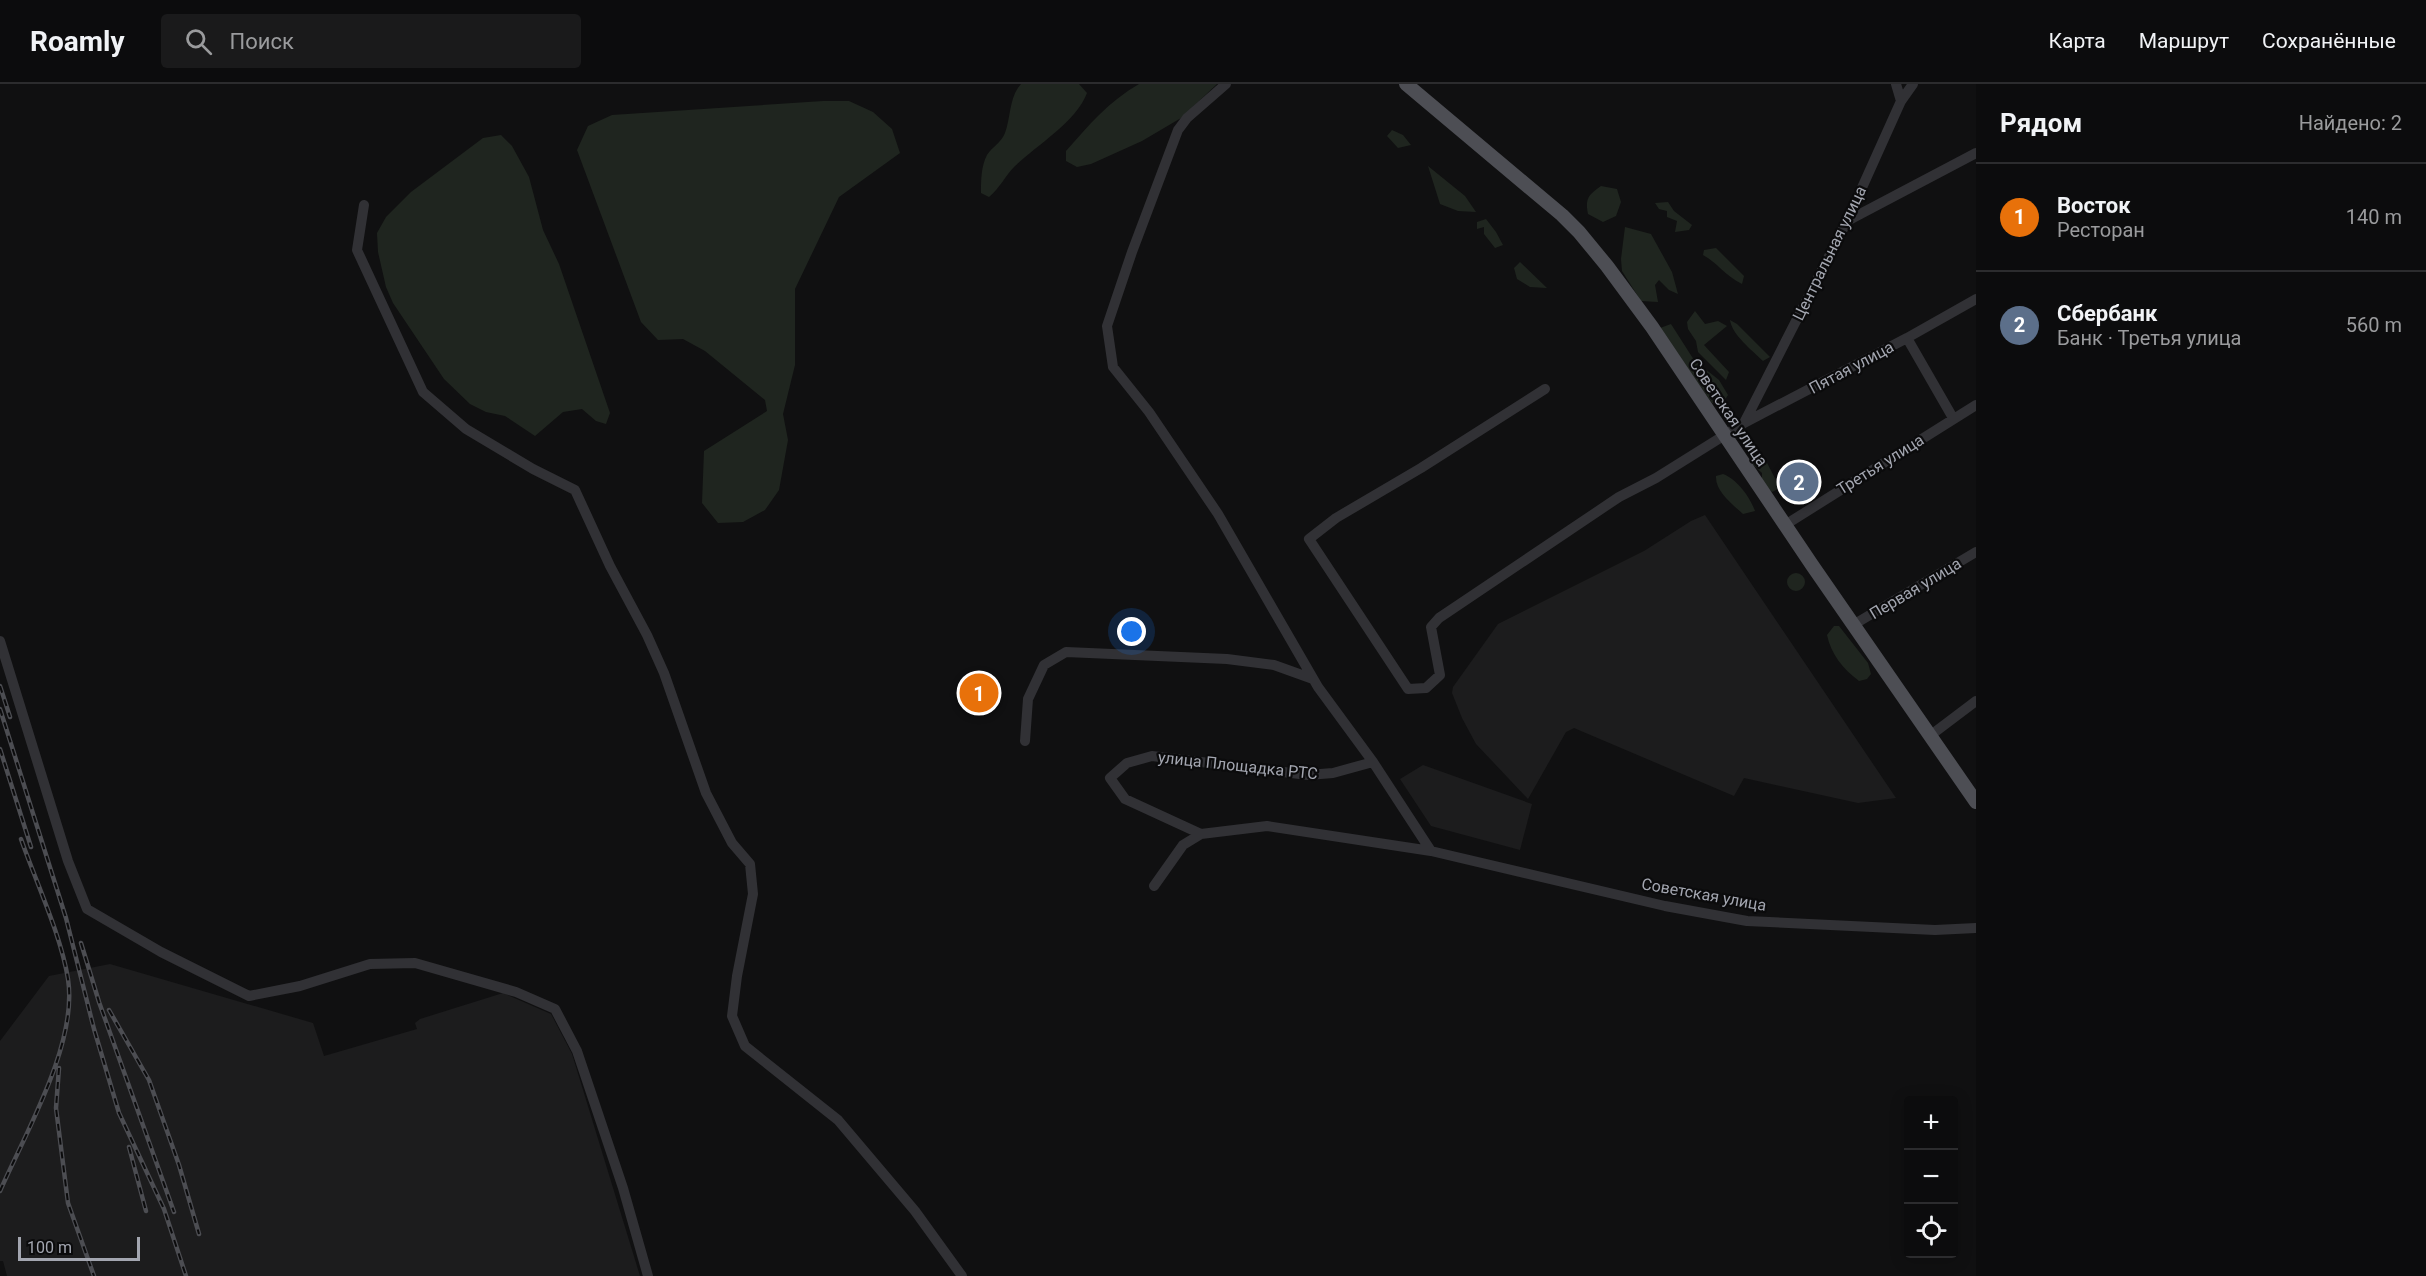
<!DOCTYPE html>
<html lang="ru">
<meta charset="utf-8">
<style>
:root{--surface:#0c0c0d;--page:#1a1a1b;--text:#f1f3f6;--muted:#9a9b9d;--line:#2c2c2e;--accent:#d8b140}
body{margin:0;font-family:Roboto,sans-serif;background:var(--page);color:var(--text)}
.controls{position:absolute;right:18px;bottom:18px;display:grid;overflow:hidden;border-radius:6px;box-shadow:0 3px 15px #0003}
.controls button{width:54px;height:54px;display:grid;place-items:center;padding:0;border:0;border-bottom:2px solid var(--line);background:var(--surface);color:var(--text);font:30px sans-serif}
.scale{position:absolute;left:18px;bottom:15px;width:122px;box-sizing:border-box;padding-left:6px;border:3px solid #a3a6b0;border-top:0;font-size:16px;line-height:21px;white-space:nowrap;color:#a3a6b0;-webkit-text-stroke:4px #0b0b0c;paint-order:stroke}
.you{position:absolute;left:1132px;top:548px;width:21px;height:21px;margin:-15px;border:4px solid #fff;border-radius:50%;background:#1a73e8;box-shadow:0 0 0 9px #1a73e833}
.badge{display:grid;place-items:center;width:39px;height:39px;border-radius:50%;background:var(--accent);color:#fff;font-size:20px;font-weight:700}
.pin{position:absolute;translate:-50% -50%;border:3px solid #fff;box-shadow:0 2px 6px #0006}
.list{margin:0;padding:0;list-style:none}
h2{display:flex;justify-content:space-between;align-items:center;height:78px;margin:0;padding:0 24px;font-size:26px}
h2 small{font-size:20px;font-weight:400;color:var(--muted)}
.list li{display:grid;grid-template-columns:39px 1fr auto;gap:18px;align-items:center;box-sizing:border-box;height:108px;padding:0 24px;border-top:2px solid var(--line)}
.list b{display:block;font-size:22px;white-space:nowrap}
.list p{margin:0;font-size:20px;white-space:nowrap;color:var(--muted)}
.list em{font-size:20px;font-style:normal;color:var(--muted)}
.icon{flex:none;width:33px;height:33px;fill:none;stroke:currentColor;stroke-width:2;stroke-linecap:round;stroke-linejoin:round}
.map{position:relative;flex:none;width:1976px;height:1192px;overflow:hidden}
header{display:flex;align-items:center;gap:36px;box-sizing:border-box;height:84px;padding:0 30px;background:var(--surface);border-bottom:2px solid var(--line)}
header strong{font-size:28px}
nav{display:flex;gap:33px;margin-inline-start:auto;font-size:21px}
.search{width:420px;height:54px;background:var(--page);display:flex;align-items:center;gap:15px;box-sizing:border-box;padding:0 21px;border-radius:6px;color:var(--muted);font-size:22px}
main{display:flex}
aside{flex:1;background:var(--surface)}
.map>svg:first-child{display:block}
</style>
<header>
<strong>Roamly</strong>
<div class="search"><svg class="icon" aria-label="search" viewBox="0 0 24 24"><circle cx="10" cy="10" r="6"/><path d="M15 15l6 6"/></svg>Поиск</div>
<nav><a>Карта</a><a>Маршрут</a><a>Сохранённые</a></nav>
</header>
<main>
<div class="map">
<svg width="1976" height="1192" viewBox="0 0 1976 1192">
<rect width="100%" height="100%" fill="#101011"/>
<!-- built -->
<path fill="#1c1c1d" d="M1705,431L1896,714L1858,719L1744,694L1734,712L1574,644L1566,648L1528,715L1476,660L1462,634L1452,609L1453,603L1498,540L1644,467L1691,437Z
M1423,681L1532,720L1520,766L1431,742L1400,695Z
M110,880L313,939L324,972L417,945L415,939L420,935L503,909L551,930L572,970L640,1192H7L3,1177H0V957L49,892Z"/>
<!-- green -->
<path fill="#1f251f" d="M1021,0H1079L1087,9C1076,38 1037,61 1015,82C1005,92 1000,104 989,113L981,109C981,97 981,82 987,71C992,63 1001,59 1005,49C1011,33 1009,13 1021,0Z
M1139,0H1217L1181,34L1142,57L1091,80L1077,83L1066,77V67C1088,42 1109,17 1139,0Z
M823,17H849L873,28L892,45L900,69L839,113L795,205V281L783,330L788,356L779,406L765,426L743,438L718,439L702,419L704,367L767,327L765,316L705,267L683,255L658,256L641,238L577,66L588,42L612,31Z
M1392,46L1403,51L1411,61L1398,64L1387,52Z
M501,51L512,62L529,93L543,146L559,180L610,329L606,340L596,337L582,325L563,328L535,352L505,332L486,328L470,320L444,295L393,219L386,203L378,168L377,149L386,133L411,108L483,54Z
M1428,82L1465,112L1476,128L1458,127L1440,120Z
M1601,102L1617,105L1621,118L1616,132L1603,138L1588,130C1585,115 1588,111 1601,102Z
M1668,118L1674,127L1692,141L1689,146L1675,148L1677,137L1667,133V127L1659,125L1655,119Z
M1486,135L1496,148L1503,161L1495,164L1484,150V143L1477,145V138Z
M1625,143L1651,150L1672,188L1678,210L1669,206L1659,196L1655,201L1658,218L1641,217L1622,187L1621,175Z
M1716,164L1744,192L1742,200C1724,191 1718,179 1703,171L1704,166Z
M1520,178L1547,204L1530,203L1517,195L1514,184Z
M1695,227L1705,240L1718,237L1727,242L1704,261L1729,288L1726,296L1698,268L1696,257L1688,245L1687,238Z
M1730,236L1737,240L1770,273L1763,277C1752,266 1732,251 1730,236Z
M1671,240L1694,276L1719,296L1728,311L1721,322L1712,319L1663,249L1660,244Z
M1758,369L1765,375L1780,404L1772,408L1762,399V389L1750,378L1751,373Z
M1723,390C1737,395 1750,413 1755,427L1743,430C1732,420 1715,407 1716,392Z
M1787 498a9 9 0 1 1 18 0a9 9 0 1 1-18 0Z
M1834,542H1839L1868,579L1871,590L1867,595L1859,597C1843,585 1831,570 1827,551Z"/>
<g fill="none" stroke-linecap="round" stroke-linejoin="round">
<!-- minor -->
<path stroke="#313135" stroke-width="10" d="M1226,0L1187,34L1178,46L1132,168L1107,242L1113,283L1149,328L1218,430L1318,603L1373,678L1431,767
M1896,0L1901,17
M364,121L357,166L423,308L466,345L533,385L575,406L610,482L647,551L664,589L706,709L732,759L750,780L753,810L737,892L732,932L745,962L838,1036L915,1127L962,1192
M1847,137L1976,69
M1907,254L1953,334
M1545,305L1421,384L1336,434L1309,455L1408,605L1426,604L1440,591L1431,543L1439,534L1619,413L1656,394L1744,339L1907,254L1976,215
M1744,339L1847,137L1901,17L1913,0
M1785,441L1976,321
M1853,541L1976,468
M0,557L68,777L87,825L161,868L249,912L300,902L370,880L415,879L516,908L555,925L577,967L623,1104L648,1192
M1931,651L1976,617
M1025,657L1028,615L1044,581L1066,568L1227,575L1274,581L1313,595
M1201,750L1125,715L1110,694L1127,679L1152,672L1308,691L1333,689L1373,678
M1154,802L1183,761L1201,750L1267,742L1431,767L1665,822L1747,837L1935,846L1976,844"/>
<!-- major -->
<path stroke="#4d4e54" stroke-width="14" d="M1406,0L1562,131L1579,148L1607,182L1652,243L1812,481L1976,718"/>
<defs>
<path id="rail" d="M0,602L10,633
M0,625L66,834L94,945L119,1029L164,1125L186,1192
M0,665L31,763
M81,859L99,918L174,1128
M109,926L149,996L179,1081L199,1150
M59,984L56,1024L68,1119L94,1192
M129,1063L146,1127
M0,1107C26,1048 78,959 68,895C61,851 36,798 21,755"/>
</defs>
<!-- rail casing -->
<use href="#rail" stroke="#4c4d52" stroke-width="4.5"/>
<!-- rail -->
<use href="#rail" stroke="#0b0b0c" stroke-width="2" stroke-dasharray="7" stroke-linecap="butt"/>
</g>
<g text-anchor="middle" stroke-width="4.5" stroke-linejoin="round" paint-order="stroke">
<!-- street labels -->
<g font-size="16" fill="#a3a6b0" stroke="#0b0b0c">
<text transform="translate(1829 169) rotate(-64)" y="6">Центральная улица</text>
<text transform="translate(1851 283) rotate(-28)" y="6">Пятая улица</text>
<text transform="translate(1729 328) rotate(56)" y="6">Советская улица</text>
<text transform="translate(1880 380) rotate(-32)" y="6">Третья улица</text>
<text transform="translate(1915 504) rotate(-31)" y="6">Первая улица</text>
<text transform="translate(1238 681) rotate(6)" y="6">улица Площадка РТС</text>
<text transform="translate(1704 810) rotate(10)" y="6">Советская улица</text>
</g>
</g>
</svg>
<div class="controls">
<button>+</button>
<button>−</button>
<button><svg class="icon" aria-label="locate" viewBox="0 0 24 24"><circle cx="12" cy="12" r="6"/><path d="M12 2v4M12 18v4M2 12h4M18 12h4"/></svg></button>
</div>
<div class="scale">100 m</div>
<div class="you"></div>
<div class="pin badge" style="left:979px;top:609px;background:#e8710a">1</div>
<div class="pin badge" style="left:1799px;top:398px;background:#5c6f8a">2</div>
</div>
<aside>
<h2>Рядом<small>Найдено: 2</small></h2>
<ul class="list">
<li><span class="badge" style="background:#e8710a">1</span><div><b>Восток</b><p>Ресторан</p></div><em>140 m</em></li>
<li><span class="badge" style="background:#5c6f8a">2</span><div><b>Сбербанк</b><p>Банк · Третья улица</p></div><em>560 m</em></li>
</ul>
</aside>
</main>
